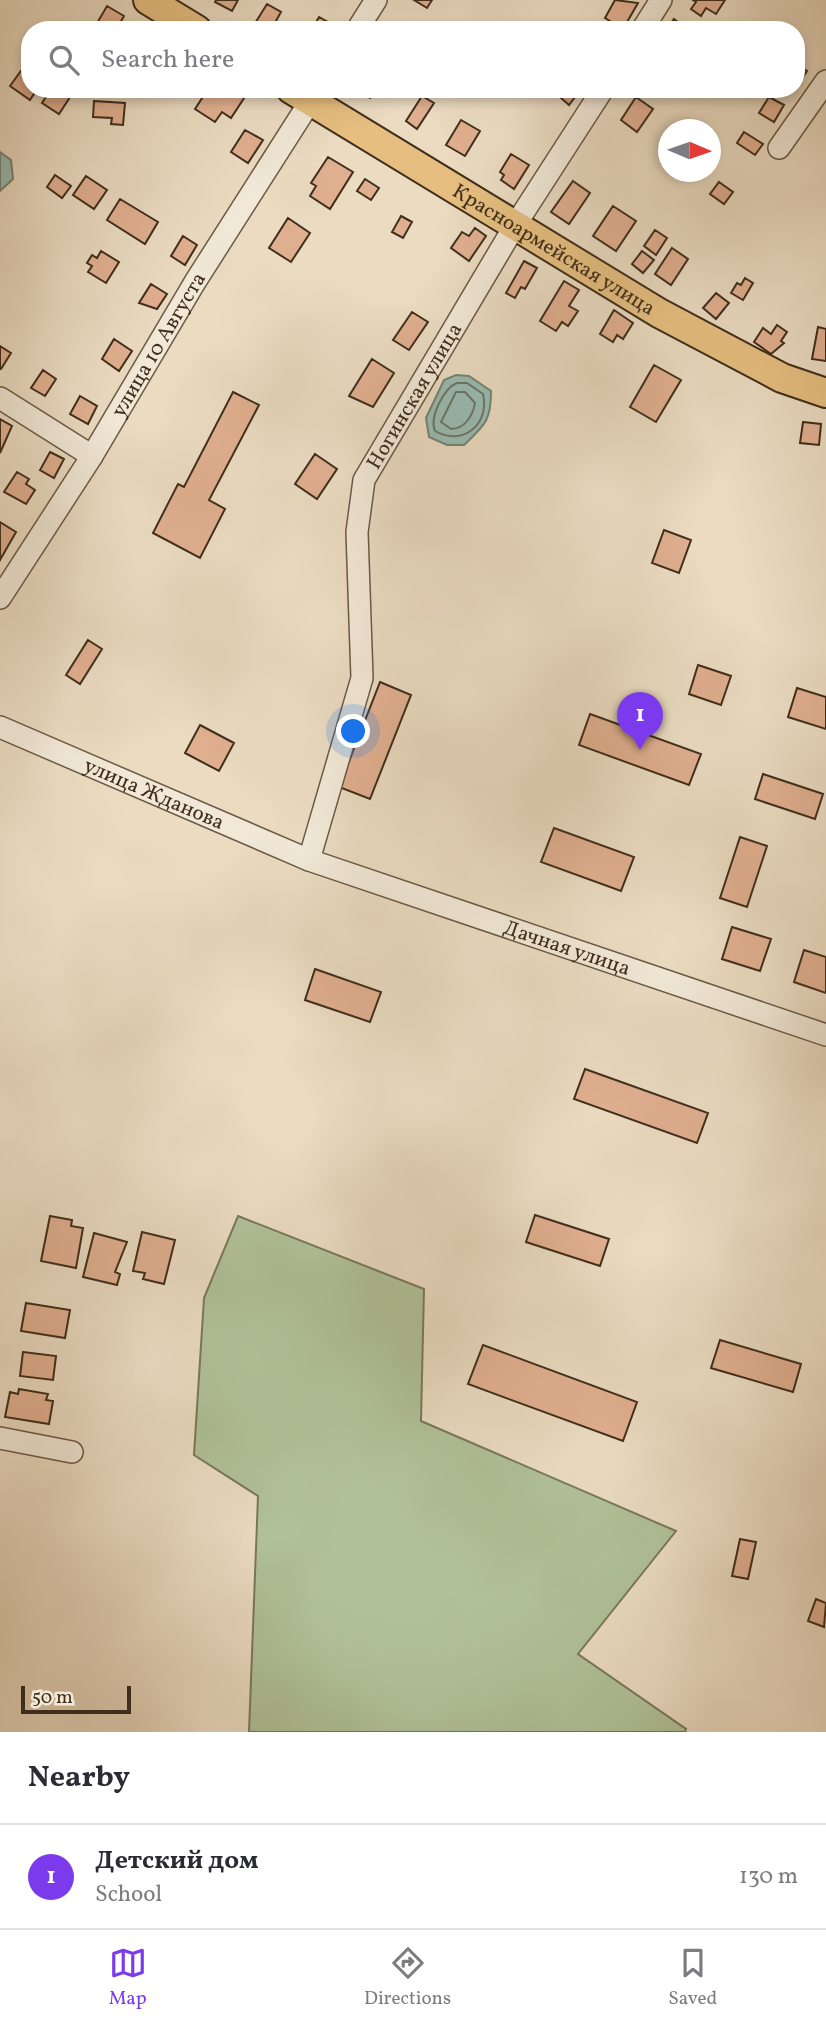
<!DOCTYPE html>
<meta charset="utf-8">
<style>
:root{--surface:#fff;--page:#f2f2f3;--text:#2b2b33;--muted:#7c7c81;--line:#e1e1e2;--accent:#7c3aed}
body{margin:0;font-family:Vollkorn,serif;background:var(--page);color:var(--text)}
.compass{position:absolute;left:658px;top:119px;width:63px;height:63px;border-radius:50%;background:var(--surface);box-shadow:0 4px 10px #0003;rotate:92deg}
.scale{position:absolute;left:21px;bottom:18px;width:110px;box-sizing:border-box;padding-left:7px;border:4px solid #3f2e1b;border-top:0;font-size:19px;line-height:24px;white-space:nowrap;color:#3f2e1b;-webkit-text-stroke:5px #f1e8d7;paint-order:stroke}
.you{position:absolute;left:354px;top:732px;width:24px;height:24px;margin:-18px;border:5px solid #fff;border-radius:50%;background:#1a73e8;box-shadow:0 0 0 10px #1a73e833}
.badge{display:grid;place-items:center;width:46px;height:46px;border-radius:50%;background:var(--accent);color:#fff;font-size:23px;font-weight:700}
.pin{position:absolute;translate:-50% -58px;filter:drop-shadow(0 2px 4px #0008)}
.pin::after{content:'';position:absolute;top:37px;width:24px;height:21px;background:inherit;clip-path:polygon(0 0,100% 0,50% 100%)}
.list{margin:0;padding:0;list-style:none}
h2{display:flex;justify-content:space-between;align-items:center;height:91px;margin:0;padding:0 28px;font-size:30px}
h2 small{font-size:23px;font-weight:400;color:var(--muted)}
.list li{display:grid;grid-template-columns:46px 1fr auto;gap:21px;align-items:center;box-sizing:border-box;height:105px;padding:0 28px;border-top:2px solid var(--line)}
.list b{display:block;font-size:26px;white-space:nowrap}
.list p{margin:0;font-size:23px;white-space:nowrap;color:var(--muted)}
.list em{font-size:23px;font-style:normal;color:var(--muted)}
.icon{flex:none;width:38px;height:38px;fill:none;stroke:currentColor;stroke-width:2;stroke-linecap:round;stroke-linejoin:round}
.map{position:relative;flex:none;width:826px;height:1732px;overflow:hidden}
.search{position:absolute;background:var(--surface);box-shadow:0 4px 10px #0003;left:21px;right:21px;top:21px;height:77px;display:flex;align-items:center;gap:18px;box-sizing:border-box;padding:0 24px;border-radius:28px;color:var(--muted);font-size:26px}
.sheet{height:196px;background:var(--surface)}
nav{display:flex;justify-content:space-around;align-items:center;box-sizing:border-box;height:98px;border-top:2px solid var(--line);background:var(--surface);font-size:19px;color:var(--muted)}
nav a{display:grid;justify-items:center;gap:4px}
nav .on{color:var(--accent)}
.map>svg:first-child{display:block}
</style>
<div class="map">
<svg width="826" height="1732" viewBox="0 0 826 1732">
<rect width="100%" height="100%" fill="#eadbc1"/>
<filter id="stains"><feTurbulence type="fractalNoise" baseFrequency=".00286" numOctaves="4"/><feColorMatrix values="0 0 0 0 .2 0 0 0 0 .09 0 0 0 0 .02 0 0 0 .5 -.17"/></filter>
<radialGradient id="worn" r=".72"><stop offset=".6" stop-color="#630" stop-opacity="0"/><stop offset="1" stop-color="#630" stop-opacity=".3"/></radialGradient>
<!-- green -->
<path fill="#b0c198" stroke="#78785a" stroke-width="2" d="M238,1216L424,1289L421,1421L676,1531L578,1654L686,1729L685,1732H249L258,1496L194,1455L204,1298Z"/>
<!-- water -->
<path fill="#98bbb1" stroke="#748375" stroke-width="2" d="M0,152L11,160L13,179L0,191Z
M456,375L469,376L491,391C491,421 485,425 464,445H447L429,437L426,418L444,380Z"/>
<g fill="none" stroke-linecap="round" stroke-linejoin="round">
<!-- shore -->
<path stroke="#6c7466" stroke-width="2" d="M457,383H467L483,394C490,424 463,447 435,431C429,417 444,388 457,383Z
M456,392H465L475,403C473,415 465,429 451,429L441,422Z"/>
</g>
<!-- building -->
<path fill="#e0af90" stroke="#3f2e1b" stroke-width="2" d="M216,0H238L232,11L215,2Z
M414,0H432L427,8Z
M615,0L638,3L623,29L605,18Z
M693,0H725L716,14L706,8L701,16L691,9L696,2Z
M267,4L281,12L271,30H256L252,28Z
M107,6L124,16L116,30H93Z
M319,17L335,26L333,30H304L306,25L312,29Z
M674,19L688,30H666Z
M796,57L801,60L798,65L807,71L799,83L796,80Z
M23,68L30,72V89H37L30,100L10,86Z
M51,89H65L72,94L59,114L42,103Z
M208,89H250L231,118L222,112L215,122L195,109Z
M355,89H376L370,98Z
M551,89H581L569,105Z
M422,96L434,103L417,129L406,121Z
M636,97L653,109L637,132L621,120Z
M769,97L784,105L774,122L759,113Z
M94,101L125,103L123,125L111,124L112,118L93,117Z
M461,120L480,131L465,156L446,145Z
M245,130L263,140L248,163L231,152Z
M744,132L763,144L755,155L737,143Z
M511,154L529,165L514,189L501,180L504,175L500,172Z
M328,157L353,172L330,209L310,196L316,186L311,183Z
M55,175L71,186L62,198L47,187Z
M86,176L107,190L94,209L73,195Z
M365,179L379,188L371,200L357,191Z
M573,181L590,193L569,224L551,212Z
M719,182L733,192L724,204L710,194Z
M120,199L158,222L145,244L107,220Z
M613,206L636,221L616,251L593,236Z
M401,216L412,222L403,238L392,232Z
M288,218L310,233L291,262L269,248Z
M475,228L486,236L469,261L451,248L462,232L469,236Z
M655,230L667,238L656,255L644,246Z
M183,236L197,245L185,265L171,256Z
M672,248L688,259L671,285L655,274Z
M101,251L119,262L106,283L88,272L92,266L87,263L92,255L97,258Z
M642,251L654,260L643,273L632,264Z
M524,261L537,268L525,289L521,287L515,298L506,293Z
M745,278L753,283L743,300L731,293L737,283L741,285Z
M564,281L579,290L569,306L578,311L568,326L562,322L556,331L540,321Z
M151,284L167,294L157,309L139,303Z
M716,293L729,303L716,319L703,308Z
M614,310L633,323L623,339L617,335L613,342L600,334Z
M412,312L428,322L409,350L393,340Z
M777,325L787,332L781,341L784,343L771,354L754,342L763,328L771,334Z
M818,327L826,329V361L812,359Z
M114,339L132,351L119,371L102,359Z
M0,346L11,353L1,369H0Z
M372,359L394,373L373,407L349,396Z
M654,365L681,380L656,422L630,407Z
M43,370L56,379L45,396L31,388Z
M233,392L259,405L209,500L225,509L200,558L153,533L178,484L184,487Z
M80,396L97,406L88,424L70,414Z
M0,419L12,426L0,453Z
M803,422L821,424L819,445L800,443Z
M50,452L64,459L54,478L40,470Z
M315,454L337,469L317,499L295,484Z
M17,472L29,479L26,484L35,490L26,504L4,492Z
M0,522L16,532L0,560Z
M664,530L691,540L679,573L652,563Z
M88,640L102,649L80,684L66,675Z
M698,665L731,676L721,705L689,694Z
M380,682L411,695L370,799L339,787Z
M797,688L826,697V729L788,717Z
M590,714L701,754L689,785L579,745Z
M200,725L234,743L219,771L185,753Z
M763,774L823,794L815,819L755,799Z
M554,828L634,857L621,891L541,862Z
M740,837L767,846L747,907L720,898Z
M732,927L771,939L760,971L722,959Z
M804,950L826,957V993L794,982Z
M315,969L381,992L370,1022L305,1000Z
M585,1069L708,1113L697,1143L574,1099Z
M535,1215L609,1239L600,1266L526,1242Z
M50,1216L72,1220L71,1226L83,1228L76,1268L41,1261Z
M142,1232L175,1240L164,1284L143,1279L145,1273L133,1271Z
M94,1233L127,1242L115,1272L120,1274L117,1285L83,1277Z
M26,1303L70,1310L65,1338L21,1331Z
M720,1340L801,1364L793,1392L711,1368Z
M483,1345L637,1402L623,1441L468,1384Z
M23,1352L56,1356L53,1380L20,1376Z
M19,1389L48,1394L46,1400L53,1401L49,1424L5,1417L10,1392L18,1394Z
M740,1539L756,1542L748,1579L732,1576Z
M816,1599L826,1603L824,1627L808,1621Z"/>
<g fill="none" stroke-linecap="round" stroke-linejoin="round">
<defs>
<g id="minor">
<path d="M357,30L376,0"/>
<path d="M642,30L661,0"/>
<path d="M779,148L826,81"/>
<path d="M0,398L92,456"/>
<path id="s1" d="M0,598L92,456L195,282L318,89"/>
<path id="s2" d="M0,727L309,860L826,1035"/>
<path id="s3" d="M309,860L362,678L357,532L364,480L514,227L603,89"/>
<path d="M0,1438L72,1452"/>
</g>
<g id="major">
<path d="M148,0L197,30"/>
<path id="s4" d="M291,89L659,313L782,378L826,393"/>
</g>
</defs>
<!-- minor casing -->
<use href="#minor" stroke="#6a5944" stroke-width="24"/>
<!-- major casing -->
<use href="#major" stroke="#3f2e1b" stroke-width="32"/>
<!-- minor -->
<use href="#minor" stroke="#f1e8d7" stroke-width="21"/>
<!-- major -->
<use href="#major" stroke="#e5be80" stroke-width="28"/>
</g>
<g text-anchor="middle" stroke-width="5" stroke-linejoin="round" paint-order="stroke">
<!-- street labels -->
<g font-size="21" fill="#3f2e1b" stroke="#f1e8d7">
<text dy="7" stroke="none"><textPath href="#s4" startOffset="308">Красноармейская улица</textPath></text>
<text dy="7" stroke="none"><textPath href="#s1" startOffset="299">улица 10 Августа</textPath></text>
<text dy="7" stroke="none"><textPath href="#s3" startOffset="486">Ногинская улица</textPath></text>
<text dy="7" stroke="none"><textPath href="#s2" startOffset="168">улица Жданова</textPath></text>
<text dy="7" stroke="none"><textPath href="#s2" startOffset="609">Дачная улица</textPath></text>
</g>
</g>
<rect width="100%" height="100%" filter="url(#stains)"/>
<rect width="100%" height="100%" fill="url(#worn)"/>
</svg>
<svg class="compass" viewBox="-18 -18 36 36"><path d="M0-13l5 13h-10z" fill="#e53935"/><path d="M0 13l5-13h-10z" fill="#7c7c81"/></svg>
<div class="scale">50 m</div>
<div class="you"></div>
<div class="pin badge" style="left:640px;top:750px">1</div>
<div class="search"><svg class="icon" aria-label="search" viewBox="0 0 24 24"><circle cx="10" cy="10" r="6"/><path d="M15 15l6 6"/></svg>Search here</div>
</div>
<section class="sheet">
<h2>Nearby<small></small></h2>
<ul class="list">
<li><span class="badge">1</span><div><b>Детский дом</b><p>School</p></div><em>130 m</em></li>
</ul>
</section>
<nav>
<a class="on"><svg class="icon" aria-label="map" viewBox="0 0 24 24"><path d="M3 6l6-2 6 2 6-2v14l-6 2-6-2-6 2zM9 4v14M15 6v14"/></svg>Map</a>
<a><svg class="icon" aria-label="directions" viewBox="0 0 24 24"><path d="M12 3l9 9-9 9-9-9zM9 14v-3h6M13 9l2 2-2 2"/></svg>Directions</a>
<a><svg class="icon" aria-label="saved" viewBox="0 0 24 24"><path d="M7 4h10v16l-5-4-5 4z"/></svg>Saved</a>
</nav>
